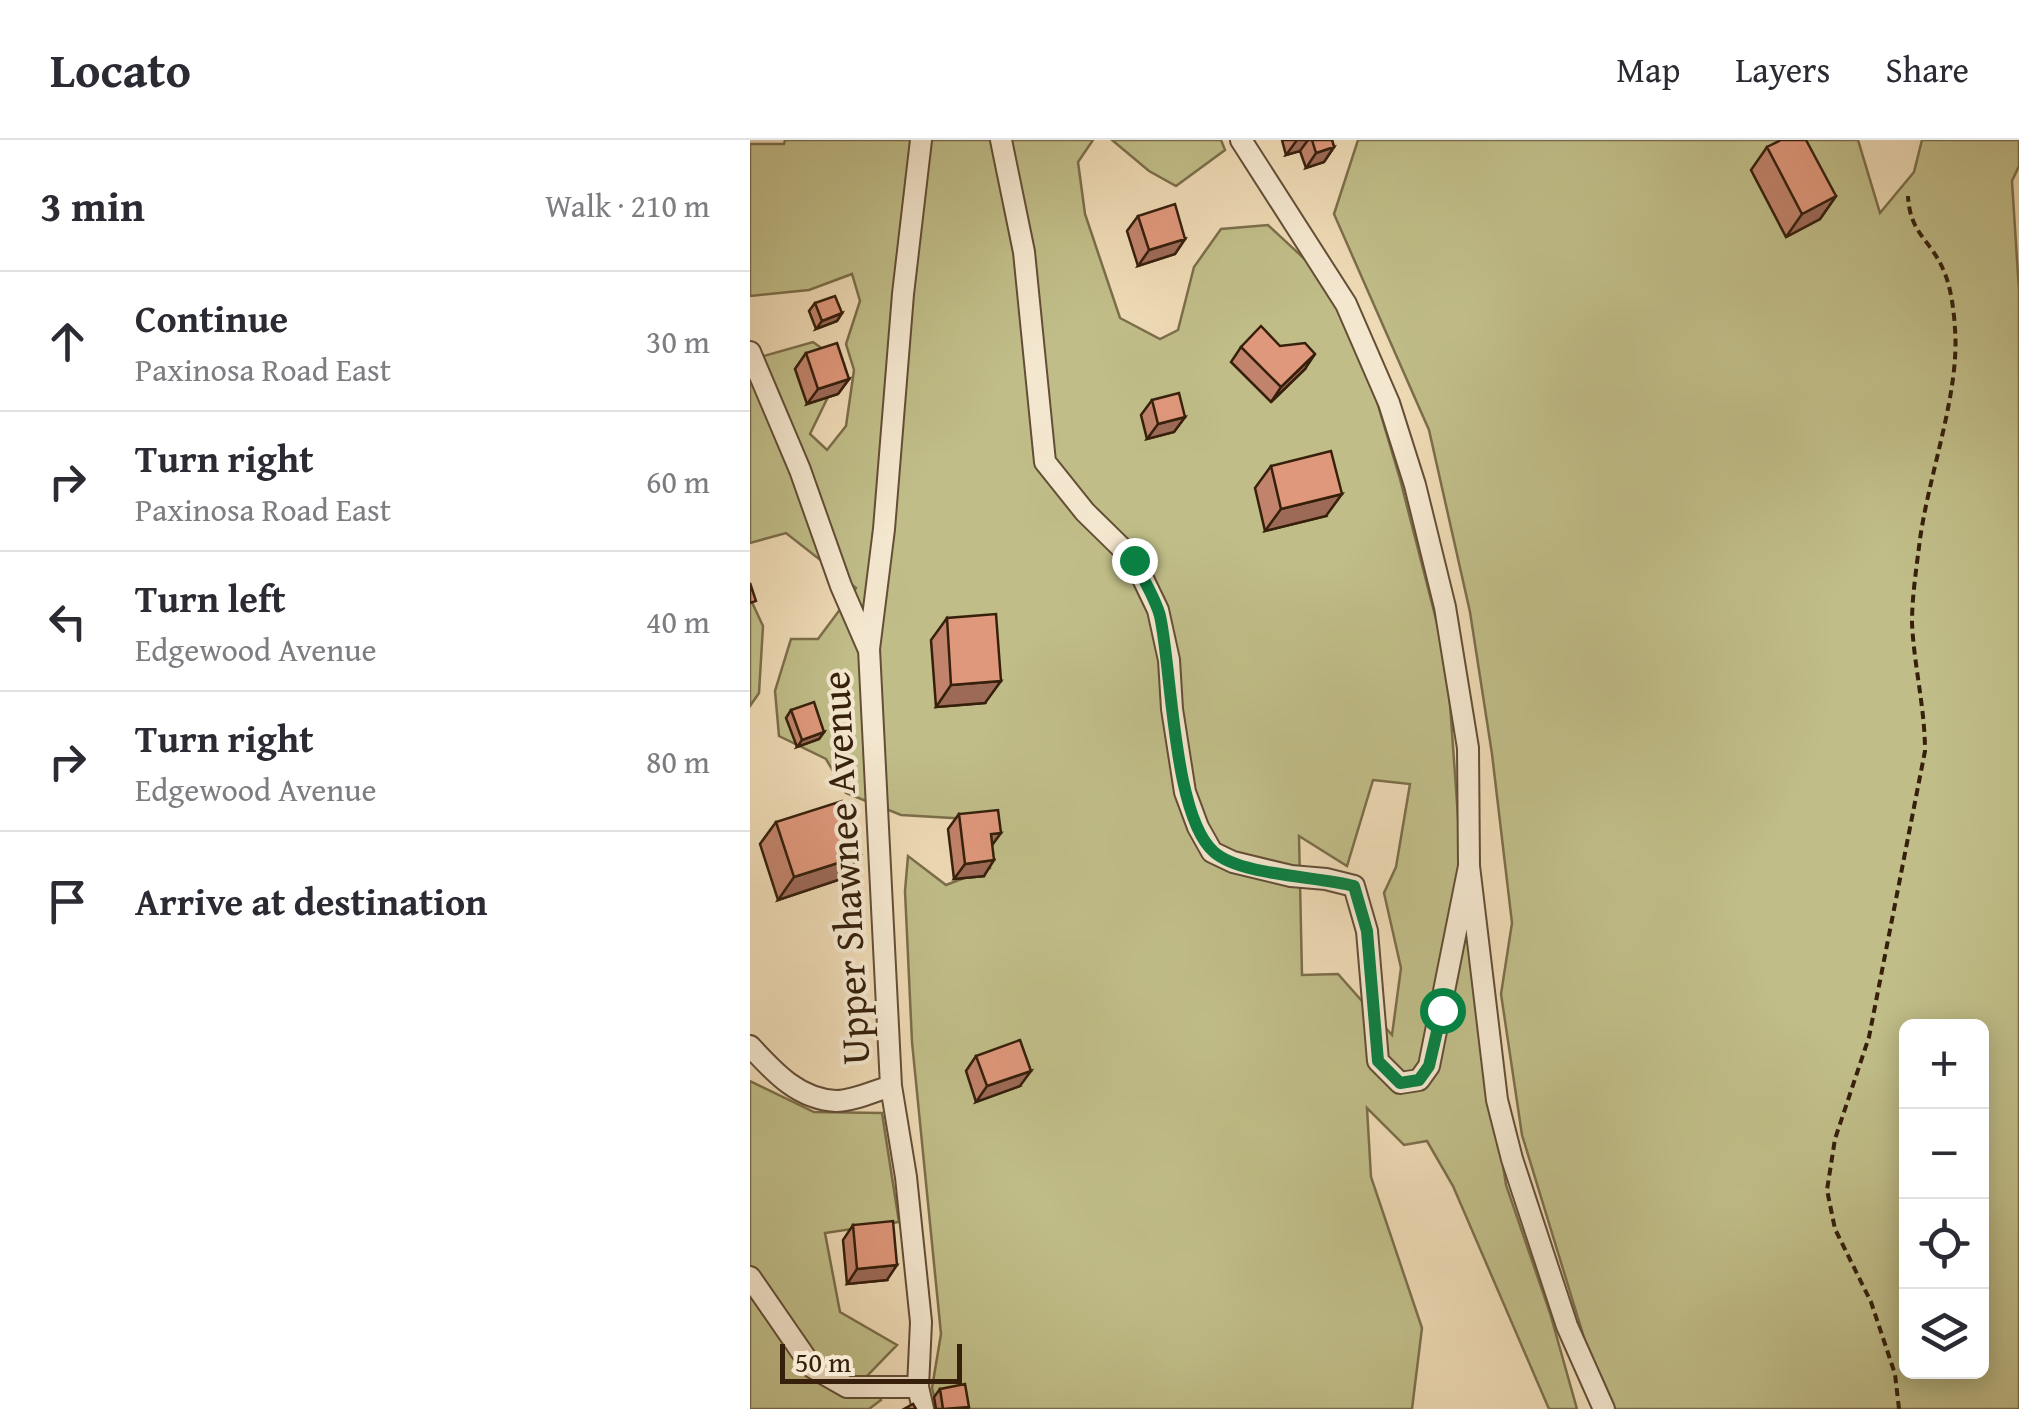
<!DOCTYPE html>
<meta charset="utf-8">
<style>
:root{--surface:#fff;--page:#f2f2f3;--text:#2b2b33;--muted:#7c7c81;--line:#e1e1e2}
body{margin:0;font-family:"Gentium Book Plus",serif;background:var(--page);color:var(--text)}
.controls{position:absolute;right:30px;bottom:30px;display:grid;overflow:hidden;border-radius:15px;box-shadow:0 5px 25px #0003}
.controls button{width:90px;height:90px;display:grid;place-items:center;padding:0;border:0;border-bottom:2px solid var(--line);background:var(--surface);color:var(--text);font:50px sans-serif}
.scale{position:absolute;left:30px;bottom:25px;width:182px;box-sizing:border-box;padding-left:10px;border:5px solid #36200c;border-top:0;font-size:28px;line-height:35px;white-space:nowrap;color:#36200c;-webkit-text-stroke:8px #f4e7cf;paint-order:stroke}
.stop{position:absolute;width:30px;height:30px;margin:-22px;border:8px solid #0b8043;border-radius:50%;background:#fff}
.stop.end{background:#0b8043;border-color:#fff;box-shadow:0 2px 10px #0008}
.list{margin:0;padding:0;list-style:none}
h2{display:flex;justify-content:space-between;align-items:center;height:130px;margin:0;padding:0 40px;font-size:42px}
h2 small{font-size:32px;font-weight:400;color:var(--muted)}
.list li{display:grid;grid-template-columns:65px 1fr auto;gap:30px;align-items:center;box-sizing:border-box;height:140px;padding:0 40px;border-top:2px solid var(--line)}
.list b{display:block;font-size:38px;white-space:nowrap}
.list p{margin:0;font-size:32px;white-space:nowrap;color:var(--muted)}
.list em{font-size:32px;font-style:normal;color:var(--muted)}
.icon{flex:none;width:55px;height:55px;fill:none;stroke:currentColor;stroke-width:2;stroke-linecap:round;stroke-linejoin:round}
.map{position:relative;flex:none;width:1269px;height:1269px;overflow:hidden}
header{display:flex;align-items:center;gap:60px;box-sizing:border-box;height:140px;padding:0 50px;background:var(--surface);border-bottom:2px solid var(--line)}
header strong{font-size:48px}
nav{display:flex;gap:55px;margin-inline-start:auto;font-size:35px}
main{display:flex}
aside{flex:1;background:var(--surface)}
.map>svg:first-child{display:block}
</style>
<header>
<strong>Locato</strong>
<nav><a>Map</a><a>Layers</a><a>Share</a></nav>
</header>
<main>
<aside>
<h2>3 min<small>Walk · 210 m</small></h2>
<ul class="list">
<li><svg class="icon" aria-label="ahead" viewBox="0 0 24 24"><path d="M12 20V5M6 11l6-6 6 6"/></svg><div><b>Continue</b><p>Paxinosa Road East</p></div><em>30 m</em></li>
<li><svg class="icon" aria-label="right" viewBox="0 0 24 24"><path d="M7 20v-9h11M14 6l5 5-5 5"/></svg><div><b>Turn right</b><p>Paxinosa Road East</p></div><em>60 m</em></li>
<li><svg class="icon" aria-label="left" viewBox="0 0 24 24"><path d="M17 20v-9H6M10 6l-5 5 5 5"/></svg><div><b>Turn left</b><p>Edgewood Avenue</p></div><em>40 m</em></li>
<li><svg class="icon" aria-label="right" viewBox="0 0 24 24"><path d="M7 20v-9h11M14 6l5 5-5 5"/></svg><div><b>Turn right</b><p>Edgewood Avenue</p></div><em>80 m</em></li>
<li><svg class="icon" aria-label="arrive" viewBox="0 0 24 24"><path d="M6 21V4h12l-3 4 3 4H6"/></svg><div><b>Arrive at destination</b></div></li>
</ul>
</aside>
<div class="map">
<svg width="1269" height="1269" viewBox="0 0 1269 1269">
<rect width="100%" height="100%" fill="#eedab5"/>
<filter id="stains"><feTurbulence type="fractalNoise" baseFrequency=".002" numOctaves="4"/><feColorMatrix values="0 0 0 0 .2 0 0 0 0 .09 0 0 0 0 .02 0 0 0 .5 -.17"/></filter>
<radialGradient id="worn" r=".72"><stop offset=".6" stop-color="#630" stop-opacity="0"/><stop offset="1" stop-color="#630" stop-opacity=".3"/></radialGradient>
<!-- green -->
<path fill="#c0bd88" stroke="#7b6e4a" stroke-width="2.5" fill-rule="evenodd" d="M35,0H343L328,22L335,74L370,178L410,199L428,190L444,127L471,89L518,85L560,124L596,179L625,255L650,339L697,522L711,719L732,890L756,1045L800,1173L827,1269H799L703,1046L677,1001L654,1005L617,968L621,1037L672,1188L662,1269H187L182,1248L191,1194L162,902L155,751L158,716L196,745L240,728L219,679L151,675L96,653L76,619L29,596L25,551L41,499H68L106,448L36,393L0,403V207L10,217L63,202L94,224L60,294L77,310L96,286L104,230L96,204L110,161L102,134L59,150L0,156V4H34ZM623,640L660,644L646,727L634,753L651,828L642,895L588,834L552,835L549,696L597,726Z
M362,0H471L475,10L426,46L399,31Z
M608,0H1108L1130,73L1164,32L1172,0H1269V26L1262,41L1269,151V1269H864L839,1214L772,995L751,854L762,783L742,614L720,472L679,290L584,74ZM1156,886H1232V1232H1156Z
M0,458L13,486L9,553L0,566Z
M0,941L64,972L132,973L149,1082L75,1093L90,1172L147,1205L118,1235L131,1260L119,1269H0Z"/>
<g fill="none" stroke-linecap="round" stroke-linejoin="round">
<defs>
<path id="minor" d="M171,0L153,154L134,389L119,509L141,946L156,1037L171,1182L168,1247L173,1269
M251,0L274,112L295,322L335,372L384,420L408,470L419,520L422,569L435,652L448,687L462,712L483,722L541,736L576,739L604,746L617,791L628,921L650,943L669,940L679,926L719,726
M491,0L596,164L639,263L665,345L695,467L718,608L719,726L747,960L762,1019L817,1186L854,1269
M0,212L50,330L91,446L118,508
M0,906C24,932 48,959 86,961C103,961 124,951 141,946
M0,1137L62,1227L97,1247H168"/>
</defs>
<!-- minor casing -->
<use href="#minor" stroke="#644e36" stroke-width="24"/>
<!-- path -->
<path stroke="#36200c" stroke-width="4" stroke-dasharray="8 5" stroke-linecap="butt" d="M1149,1269L1145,1234L1121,1162L1085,1089L1077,1050L1085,999L1119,897L1175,611C1175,568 1164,526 1162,483C1162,458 1166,431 1169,407C1177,338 1210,255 1205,189C1204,171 1201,146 1193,129C1180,99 1160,94 1158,56"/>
<!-- minor -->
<use href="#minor" stroke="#f4e7cf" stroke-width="20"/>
</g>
<!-- wall -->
<path fill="#c1836b" stroke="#36200c" stroke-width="2.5" d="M532,0H582L584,7L574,22L556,28L550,11L536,15Z
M1017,7L1086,56L1070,79L1036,97L1001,30Z
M388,76L435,99L425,114L388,126L377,91Z
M65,163L92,173L87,181L66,189L59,171Z
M491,207L555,229L521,262L481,222Z
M56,213L99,239L88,254L57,264L45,229Z
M402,260L435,277L424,292L397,299L391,275Z
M521,326L576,376L515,391L505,348Z
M197,478L235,563L186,567L181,500Z
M41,570L74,592L69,599L47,607L36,578Z
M209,674L242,705L234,736L204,739L198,689Z
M26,682L94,738L28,760L10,704Z
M226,916L270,946L226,962L216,931Z
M103,1085L137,1140L97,1144L93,1100Z
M190,1249L218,1269H186L184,1257Z"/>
<!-- shaded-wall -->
<path fill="#9d6a57" stroke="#36200c" stroke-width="2.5" d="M547,0H558L550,11L536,15Z
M584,7L574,22L556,28L566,13Z
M1086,56L1070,79L1036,97L1052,74Z
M435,99L425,114L388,126L399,110Z
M92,173L87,181L66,189L72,181Z
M565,214L555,229L521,262L531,247Z
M99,239L88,254L57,264L68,249Z
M435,277L424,292L397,299L408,284Z
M592,354L576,376L515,391L531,369Z
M251,541L235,563L186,567L201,545Z
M74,592L69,599L47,607L52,600Z
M251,693L240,708L241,694Z
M110,716L94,738L28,760L44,737Z
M244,720L234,736L204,739L215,724Z
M281,931L270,946L226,962L237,946Z
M147,1125L137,1140L97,1144L107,1129Z"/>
<!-- building -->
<path fill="#e0987c" stroke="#36200c" stroke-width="2.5" d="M562,0H582L584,7L566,13Z
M1031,0H1056L1086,56L1052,74L1017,7Z
M425,64L435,99L399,110L388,76Z
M85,156L92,173L72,181L65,163Z
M511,186L530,206L555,203L565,214L531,247L491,207Z
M87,203L99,239L68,249L56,213Z
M429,253L435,277L408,284L402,260Z
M581,311L592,354L531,369L521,326Z
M0,443L6,461L0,463Z
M246,474L251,541L201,545L197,478Z
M64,562L74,592L52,600L41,570Z
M92,661L110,716L44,737L26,682Z
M248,670L251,693L241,694L244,720L215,724L209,674Z
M270,900L281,931L237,946L226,916Z
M143,1081L147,1125L107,1129L103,1085Z
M215,1244L219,1267L193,1269L190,1249Z
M163,1264L166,1269H154Z"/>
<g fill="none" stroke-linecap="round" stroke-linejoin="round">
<!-- route -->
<path stroke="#0b8043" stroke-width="12" d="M384,420C392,438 405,457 410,476C422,530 423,677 464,712C491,736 567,736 604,746L617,791L628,921L650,943L669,940L679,926L692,870"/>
</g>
<g text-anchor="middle" stroke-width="8" stroke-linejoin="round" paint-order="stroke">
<!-- street labels -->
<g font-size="40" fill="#36200c" stroke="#f4e7cf">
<text transform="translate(95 728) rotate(-93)" y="14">Upper Shawnee Avenue</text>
</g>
</g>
<rect width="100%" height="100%" filter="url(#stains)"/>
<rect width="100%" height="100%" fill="url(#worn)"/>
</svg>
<div class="controls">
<button>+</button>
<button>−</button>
<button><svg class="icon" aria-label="locate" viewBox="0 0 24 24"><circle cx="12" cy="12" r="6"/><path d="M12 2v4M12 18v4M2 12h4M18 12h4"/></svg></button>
<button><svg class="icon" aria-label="layers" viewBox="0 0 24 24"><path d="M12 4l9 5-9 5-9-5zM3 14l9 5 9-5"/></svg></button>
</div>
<div class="scale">50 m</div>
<div class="stop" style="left:692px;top:870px"></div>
<div class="stop end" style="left:384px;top:420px"></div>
</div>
</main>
